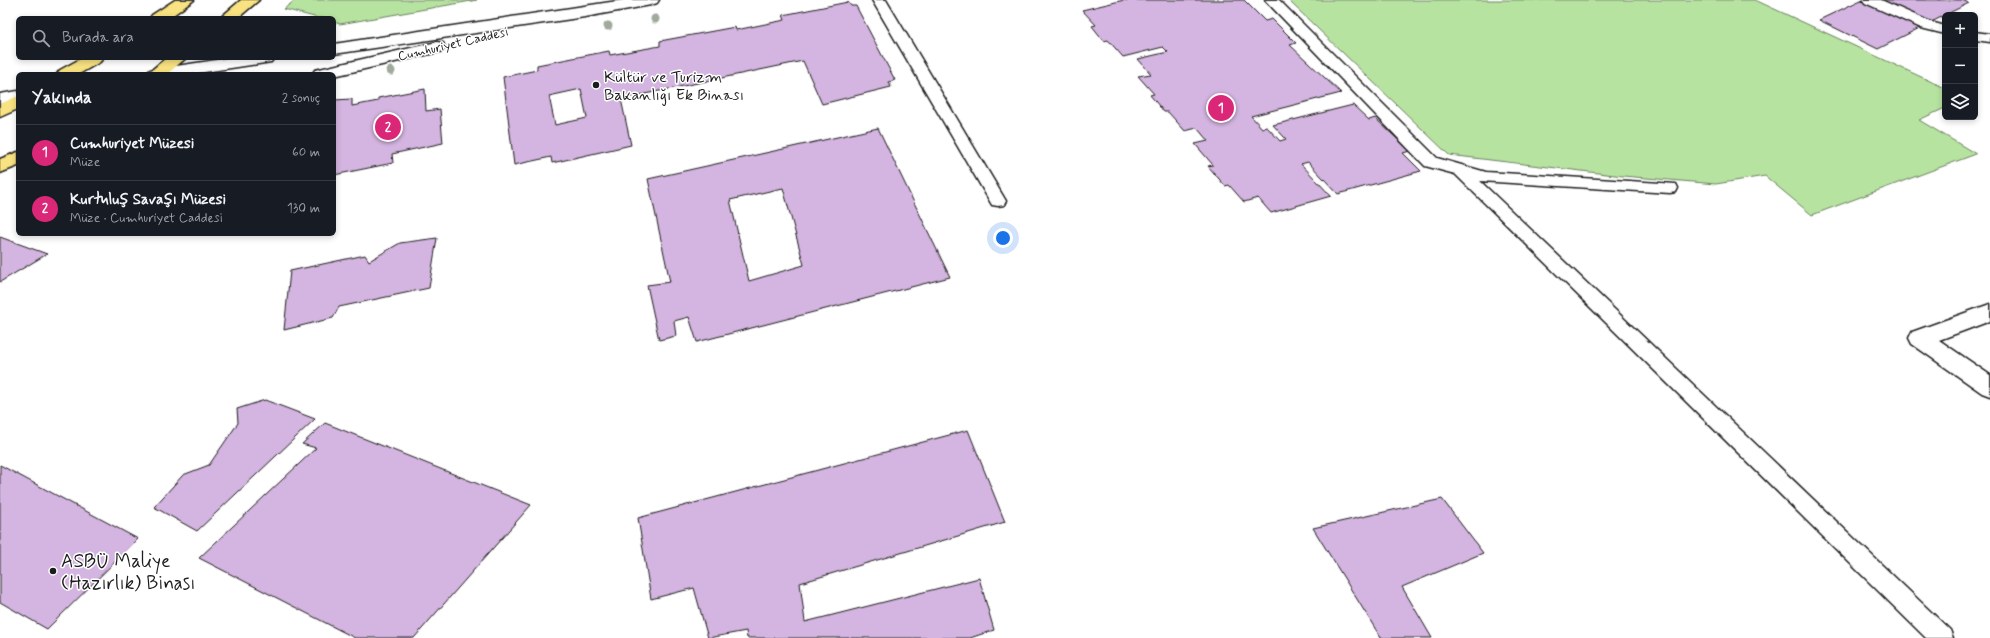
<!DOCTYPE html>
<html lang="tr">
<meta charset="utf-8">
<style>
:root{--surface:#171b24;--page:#242831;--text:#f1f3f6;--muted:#9ea1a6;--line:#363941;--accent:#db2777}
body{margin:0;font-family:Mynerve,sans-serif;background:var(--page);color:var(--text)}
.controls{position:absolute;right:12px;top:12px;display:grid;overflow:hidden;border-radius:6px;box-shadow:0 2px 6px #0003}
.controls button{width:36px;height:36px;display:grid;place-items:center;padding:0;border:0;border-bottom:1px solid var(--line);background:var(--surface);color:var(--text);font:20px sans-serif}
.you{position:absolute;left:1003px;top:238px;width:14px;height:14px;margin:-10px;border:3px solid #fff;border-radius:50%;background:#1a73e8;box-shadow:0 0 0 6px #1a73e833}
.badge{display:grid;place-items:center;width:26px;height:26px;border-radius:50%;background:var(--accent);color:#fff;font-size:13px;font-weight:700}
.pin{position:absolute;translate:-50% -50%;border:2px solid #fff;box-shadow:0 1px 4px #0006}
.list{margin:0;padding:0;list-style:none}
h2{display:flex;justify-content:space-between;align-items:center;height:52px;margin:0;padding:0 16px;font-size:17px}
h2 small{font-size:13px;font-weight:400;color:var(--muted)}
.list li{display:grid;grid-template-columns:26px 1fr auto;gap:12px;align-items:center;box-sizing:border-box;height:56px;padding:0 16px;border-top:1px solid var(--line)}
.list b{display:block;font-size:15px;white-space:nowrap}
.list p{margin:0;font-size:13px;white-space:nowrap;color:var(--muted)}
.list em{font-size:13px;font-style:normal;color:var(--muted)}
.icon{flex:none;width:22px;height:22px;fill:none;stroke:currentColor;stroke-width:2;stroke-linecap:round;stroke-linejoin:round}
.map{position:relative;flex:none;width:1990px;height:638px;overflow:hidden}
.search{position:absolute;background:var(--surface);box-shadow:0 2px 6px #0003;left:16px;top:16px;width:320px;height:44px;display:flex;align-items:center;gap:10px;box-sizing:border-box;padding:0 14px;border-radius:6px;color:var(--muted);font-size:15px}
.panel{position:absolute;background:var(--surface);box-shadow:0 2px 6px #0003;left:16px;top:72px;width:320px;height:164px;border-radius:6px}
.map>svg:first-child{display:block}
</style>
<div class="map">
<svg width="1990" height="638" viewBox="0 0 1990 638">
<rect width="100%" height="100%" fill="#fff"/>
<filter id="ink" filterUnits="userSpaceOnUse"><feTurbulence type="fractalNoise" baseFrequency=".025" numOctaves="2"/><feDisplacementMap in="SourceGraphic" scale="8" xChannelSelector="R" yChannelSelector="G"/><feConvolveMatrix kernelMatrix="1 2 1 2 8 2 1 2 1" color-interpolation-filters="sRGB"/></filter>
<g filter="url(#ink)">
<!-- green -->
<path fill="#b7e3a0" stroke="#6a805e" d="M295,0H477L340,24L334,22V18H318L284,9Z
M1288,0H1755L1945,88V108L1919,120L1976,154L1812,215L1765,176L1716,184L1623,176L1449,155Z"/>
<!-- building -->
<path fill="#d4b4e0" stroke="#1c1c1c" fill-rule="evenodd" d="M1124,0H1244L1265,21L1272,19L1296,43L1290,45L1341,93L1251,116L1262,128L1267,127L1280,141L1286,139L1273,125L1353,105L1369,120L1375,118L1410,151L1403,153L1421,171L1338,194L1308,162L1301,164L1331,196L1271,213L1258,198L1244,202L1229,185L1225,186L1208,166L1213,165L1195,144L1208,141L1197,128L1185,131L1168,112H1164L1150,95L1154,94L1138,76L1151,74L1138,59L1168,52L1163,47L1123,57L1108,40L1104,41L1092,26L1096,25L1082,10Z
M1861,0H1962L1969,3L1878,49L1819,20Z
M848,2L851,6H856L895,80L889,82L891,87L822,104L803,61L621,99L631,145L552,163L551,157L514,165L503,77L537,70V65L609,51L610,55L660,46V41L735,27L736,30L785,20L783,15ZM581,89L587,118L555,125L549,96Z
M425,89L426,111L440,109L443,143L392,154L393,163L334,175V100L352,99V106L378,101V98Z
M878,128L950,277L697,342L689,317L674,321L676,336L659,340L647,285L670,282L648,179ZM783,188L804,265L749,281L730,200Z
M0,237L47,254L0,282Z
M437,238L429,288L339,307L333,318L284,330L290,271L365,255L369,261L400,243Z
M265,400L315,419L197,531L154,507L183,475L209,465L238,423L237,409Z
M325,423L531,505L414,638H355L199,558L316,448L302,444Z
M968,430L1005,522L800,583L805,622L979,578L994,630L970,638H747L746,631L708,638L694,588L651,599L638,518Z
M0,465L138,539L47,629L0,602Z
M1442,499L1483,553L1402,587L1432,638H1381L1313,528Z"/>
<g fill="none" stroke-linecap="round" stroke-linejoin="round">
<defs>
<path id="service" d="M872,0H886L1006,201L1004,205L998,206L992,205Z
M1265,0H1279L1437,158L1486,172L1676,184L1678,188L1676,192L1670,193L1480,181L1950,630L1953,638H1926L1455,174L1425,166Z
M1863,0H1881L1931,22L1945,26V34L1921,28L1865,3Z
M1975,32L1990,34V42L1975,40Z"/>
<path id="minor" d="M1990,304V321L1939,340L1990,375V396L1982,393L1912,344L1909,338L1912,332Z"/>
<path id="secondary" d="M624,0H659L657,3L651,5L585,17L334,54V44Z
M437,42L443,43L445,47L443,51L334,76V74H312L315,70Z
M230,58H274L271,62L265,63L191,74H147L150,70L156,69Z
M18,91V101L0,104V94Z"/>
<path id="primary" d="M175,0H194L169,18H150L152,15Z
M241,0H259L238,18H220Z
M82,58H103L100,62L79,74H57L60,70Z
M166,58H186L167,74H147Z
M18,96V109L0,117V104Z
M18,152V166L0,173V159Z"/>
</defs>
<!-- service casing -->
<use href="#service" stroke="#1c1c1c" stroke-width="3"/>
<!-- minor casing -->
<use href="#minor" stroke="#1c1c1c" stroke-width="3"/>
<!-- secondary casing -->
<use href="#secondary" stroke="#1c1c1c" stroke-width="3"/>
<!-- primary casing -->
<use href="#primary" stroke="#1c1c1c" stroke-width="3"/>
<!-- service -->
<use href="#service" fill="#fff" fill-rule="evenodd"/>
<!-- minor -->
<use href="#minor" fill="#fff" fill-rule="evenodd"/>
<!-- secondary -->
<use href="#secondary" fill="#fff" fill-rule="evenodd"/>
<!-- primary -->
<use href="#primary" fill="#f8e281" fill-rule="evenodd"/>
</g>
<!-- trees -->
<g fill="#a0a99b">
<circle cx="655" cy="19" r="4.5"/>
<circle cx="608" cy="26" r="4.5"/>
<circle cx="391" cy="71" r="4.5"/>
</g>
</g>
<!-- markers -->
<g fill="#1c1c1c" stroke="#fff" stroke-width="1.5">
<circle cx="596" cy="85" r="4"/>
<circle cx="53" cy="571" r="4"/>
</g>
<g text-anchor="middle" stroke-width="3" stroke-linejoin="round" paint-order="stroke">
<!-- far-street labels -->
<g font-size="13" fill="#1c1c1c" stroke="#fff">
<text transform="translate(453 43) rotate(-13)" y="5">Cumhuriyet Caddesi</text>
</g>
<!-- poi labels -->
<g font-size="16" fill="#1c1c1c" stroke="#fff" text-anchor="start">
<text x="604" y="82">Kültür ve Turizm<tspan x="604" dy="18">Bakanlığı Ek Binası</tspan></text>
</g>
<!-- near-poi labels -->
<g font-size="19" fill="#1c1c1c" stroke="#fff" text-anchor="start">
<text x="61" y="567">ASBÜ Maliye<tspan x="61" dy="22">(Hazırlık) Binası</tspan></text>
</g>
</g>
</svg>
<div class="controls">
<button>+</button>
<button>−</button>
<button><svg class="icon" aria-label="layers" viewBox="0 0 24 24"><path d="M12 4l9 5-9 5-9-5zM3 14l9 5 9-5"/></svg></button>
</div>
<div class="you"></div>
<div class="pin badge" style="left:1221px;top:108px">1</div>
<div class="pin badge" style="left:388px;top:127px">2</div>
<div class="search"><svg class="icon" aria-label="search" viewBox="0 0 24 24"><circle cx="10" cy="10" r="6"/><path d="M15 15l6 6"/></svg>Burada ara</div>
<section class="panel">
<h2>Yakında<small>2 sonuç</small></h2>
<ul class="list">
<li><span class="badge">1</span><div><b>Cumhuriyet Müzesi</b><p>Müze</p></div><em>60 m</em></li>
<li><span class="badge">2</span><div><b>Kurtuluş Savaşı Müzesi</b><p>Müze · Cumhuriyet Caddesi</p></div><em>130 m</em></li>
</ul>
</section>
</div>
